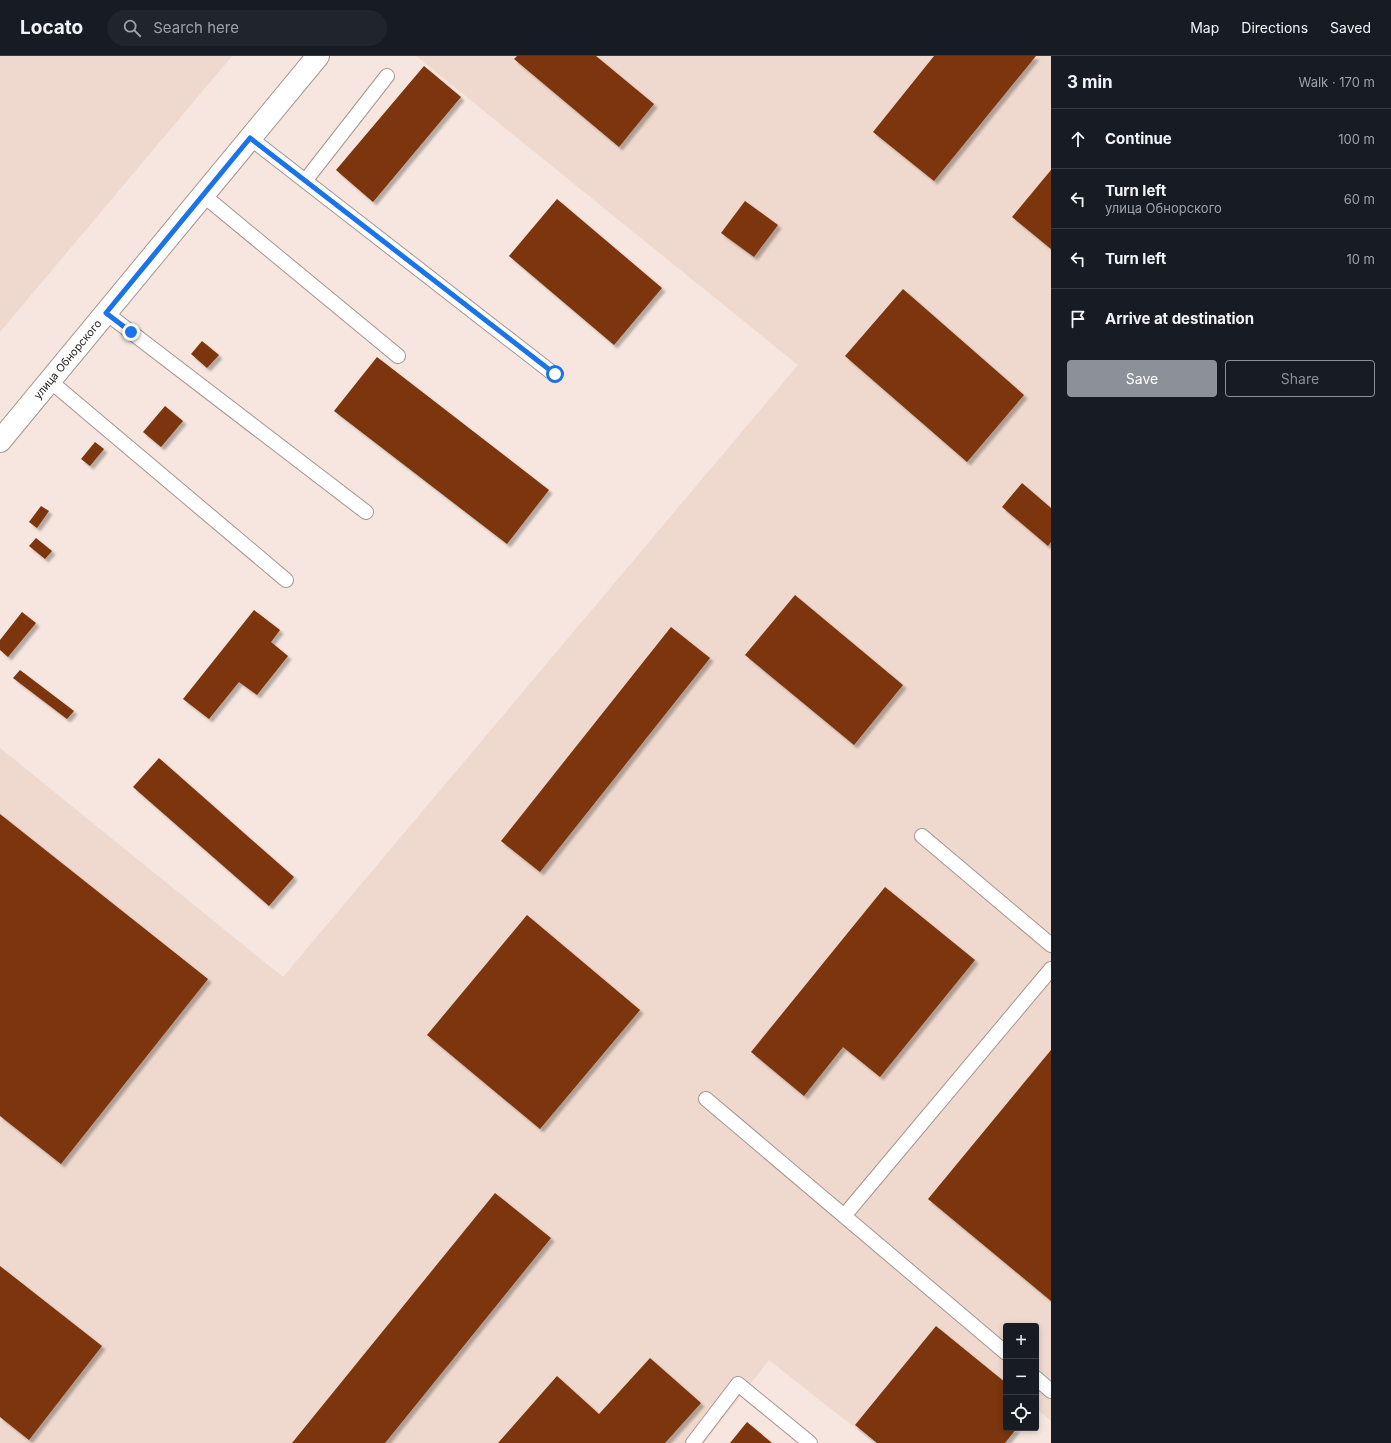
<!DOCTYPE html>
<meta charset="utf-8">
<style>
:root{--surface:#171b24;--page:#20242c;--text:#f1f3f6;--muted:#9ea1a6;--line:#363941;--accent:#8c9099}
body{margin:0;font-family:Inter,sans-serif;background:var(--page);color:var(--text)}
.controls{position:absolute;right:12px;bottom:12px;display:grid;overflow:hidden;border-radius:4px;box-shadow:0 2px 6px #0003}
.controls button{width:36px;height:36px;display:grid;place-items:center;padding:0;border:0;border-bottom:1px solid var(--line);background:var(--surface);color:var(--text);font:20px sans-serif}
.stop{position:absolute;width:12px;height:12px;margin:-9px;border:3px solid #1a73e8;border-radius:50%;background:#fff}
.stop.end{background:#1a73e8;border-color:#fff;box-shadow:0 1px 4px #0008}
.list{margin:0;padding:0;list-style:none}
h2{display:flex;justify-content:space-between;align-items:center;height:52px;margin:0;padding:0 16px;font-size:17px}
h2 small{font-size:13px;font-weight:400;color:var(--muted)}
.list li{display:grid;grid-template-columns:26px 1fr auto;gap:12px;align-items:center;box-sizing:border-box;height:60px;padding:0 16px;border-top:1px solid var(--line)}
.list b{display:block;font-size:15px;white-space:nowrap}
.list p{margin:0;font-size:13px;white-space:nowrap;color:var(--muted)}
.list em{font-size:13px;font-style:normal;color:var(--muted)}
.actions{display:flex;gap:8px;padding:12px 16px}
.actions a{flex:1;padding:9px 0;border:1px solid var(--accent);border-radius:4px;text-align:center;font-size:14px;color:var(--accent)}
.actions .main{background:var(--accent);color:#fff}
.icon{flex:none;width:22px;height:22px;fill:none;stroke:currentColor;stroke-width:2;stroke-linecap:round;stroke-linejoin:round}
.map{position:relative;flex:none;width:1051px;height:1387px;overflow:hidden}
header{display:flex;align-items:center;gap:24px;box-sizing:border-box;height:56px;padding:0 20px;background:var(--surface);border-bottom:1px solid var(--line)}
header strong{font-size:19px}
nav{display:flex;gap:22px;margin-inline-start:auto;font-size:14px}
.search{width:280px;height:36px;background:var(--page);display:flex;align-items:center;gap:10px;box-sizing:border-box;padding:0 14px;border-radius:22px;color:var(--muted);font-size:15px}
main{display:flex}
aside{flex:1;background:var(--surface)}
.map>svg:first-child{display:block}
</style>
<header>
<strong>Locato</strong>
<div class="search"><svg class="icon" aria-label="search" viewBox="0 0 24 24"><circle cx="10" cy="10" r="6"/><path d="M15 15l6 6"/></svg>Search here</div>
<nav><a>Map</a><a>Directions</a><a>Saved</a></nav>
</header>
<main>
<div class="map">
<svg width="1051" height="1387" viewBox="0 0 1051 1387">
<defs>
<filter id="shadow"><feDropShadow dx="3.5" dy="3.5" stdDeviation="1" flood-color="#0004"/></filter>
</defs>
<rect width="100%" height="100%" fill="#f6e6df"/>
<!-- built -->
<path fill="#efd8cd" d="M0,0H232L0,276Z
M416,0H1051V1365L1036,1352V1270H1006V1372H1017L1005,1387H874L769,1304L704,1387H0V692L283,921L798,309Z"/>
<!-- building -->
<path fill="#7d3508" filter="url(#shadow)" d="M517,0H596L654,48L619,91L514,3Z
M934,0H1036L934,125L873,76Z
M424,10L461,41L373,146L336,114Z
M1051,114V193L1012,161Z
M557,143L662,232L614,289L509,200Z
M745,145L778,169L754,201L721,177Z
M903,233L1024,339L967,406L845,300Z
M202,285L219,299L207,312L191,298Z
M377,301L549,434L507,488L334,355Z
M165,350L183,365L161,391L143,376Z
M95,386L104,393L90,410L81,403Z
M1022,427L1051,452V486L1048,490L1002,451Z
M41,450L49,455L37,472L29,466Z
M36,482L52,495L45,503L29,490Z
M795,539L903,629L854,689L745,599Z
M254,554L280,574L271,586L288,600L257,639L239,626L209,663L183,643Z
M22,556L36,567L8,601L0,594V584Z
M671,571L710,602L540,816L501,785Z
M20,614L74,655L67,663L13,622Z
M159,702L294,821L269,850L133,731Z
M0,758L208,923L61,1108L0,1060Z
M885,831L975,904L880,1021L843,991L804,1040L751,996Z
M527,859L640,954L540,1073L427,979Z
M1051,994V1245L928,1143Z
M495,1137L551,1182L385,1387H292Z
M0,1210L102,1290L29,1384L0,1361Z
M936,1270L1006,1327V1372H1017L1005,1387H877L855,1369Z
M650,1302L701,1347L665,1387H498L557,1320L599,1358Z
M747,1366L772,1387H730Z"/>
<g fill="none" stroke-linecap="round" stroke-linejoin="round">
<defs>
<path id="service" d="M250,82L555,319
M305,125L387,20
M203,139L398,300
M106,257L366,456
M50,325L286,524
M922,780L1051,889
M706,1043L1006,1297
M844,1160L1051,913
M1036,1322L1051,1335
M693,1387L738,1328L810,1387"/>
<g id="minor">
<path id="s1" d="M0,385L318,0"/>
</g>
</defs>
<!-- service casing -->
<use href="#service" stroke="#a49690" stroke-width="16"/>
<!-- minor casing -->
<use href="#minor" stroke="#a49690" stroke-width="24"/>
<!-- service -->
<use href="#service" stroke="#fff" stroke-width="14"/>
<!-- minor -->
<use href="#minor" stroke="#fff" stroke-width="22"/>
</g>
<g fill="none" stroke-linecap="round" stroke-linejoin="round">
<!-- route -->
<path stroke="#1a73e8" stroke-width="5" d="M131,276L106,257L250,82L555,318"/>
</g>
<g text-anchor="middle" stroke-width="4" stroke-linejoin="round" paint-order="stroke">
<!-- street labels -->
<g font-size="11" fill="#1f1a18" stroke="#f6e6df">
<text dy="4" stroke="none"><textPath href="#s1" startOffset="106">улица Обнорского</textPath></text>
</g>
</g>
</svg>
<div class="controls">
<button>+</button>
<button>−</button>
<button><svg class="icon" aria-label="locate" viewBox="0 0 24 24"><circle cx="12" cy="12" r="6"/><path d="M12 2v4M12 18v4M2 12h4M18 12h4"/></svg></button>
</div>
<div class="stop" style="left:555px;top:318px"></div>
<div class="stop end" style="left:131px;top:276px"></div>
</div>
<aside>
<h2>3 min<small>Walk · 170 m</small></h2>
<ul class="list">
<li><svg class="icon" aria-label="ahead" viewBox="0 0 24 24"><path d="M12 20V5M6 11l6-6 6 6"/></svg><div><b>Continue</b></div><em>100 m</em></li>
<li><svg class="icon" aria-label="left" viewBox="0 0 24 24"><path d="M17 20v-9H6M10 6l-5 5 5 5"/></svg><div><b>Turn left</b><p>улица Обнорского</p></div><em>60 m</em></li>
<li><svg class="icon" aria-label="left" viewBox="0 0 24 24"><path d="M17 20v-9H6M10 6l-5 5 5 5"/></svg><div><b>Turn left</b></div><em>10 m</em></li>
<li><svg class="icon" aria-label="arrive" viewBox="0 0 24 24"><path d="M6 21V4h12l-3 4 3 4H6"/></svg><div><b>Arrive at destination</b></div></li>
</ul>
<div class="actions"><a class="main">Save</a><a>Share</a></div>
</aside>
</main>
